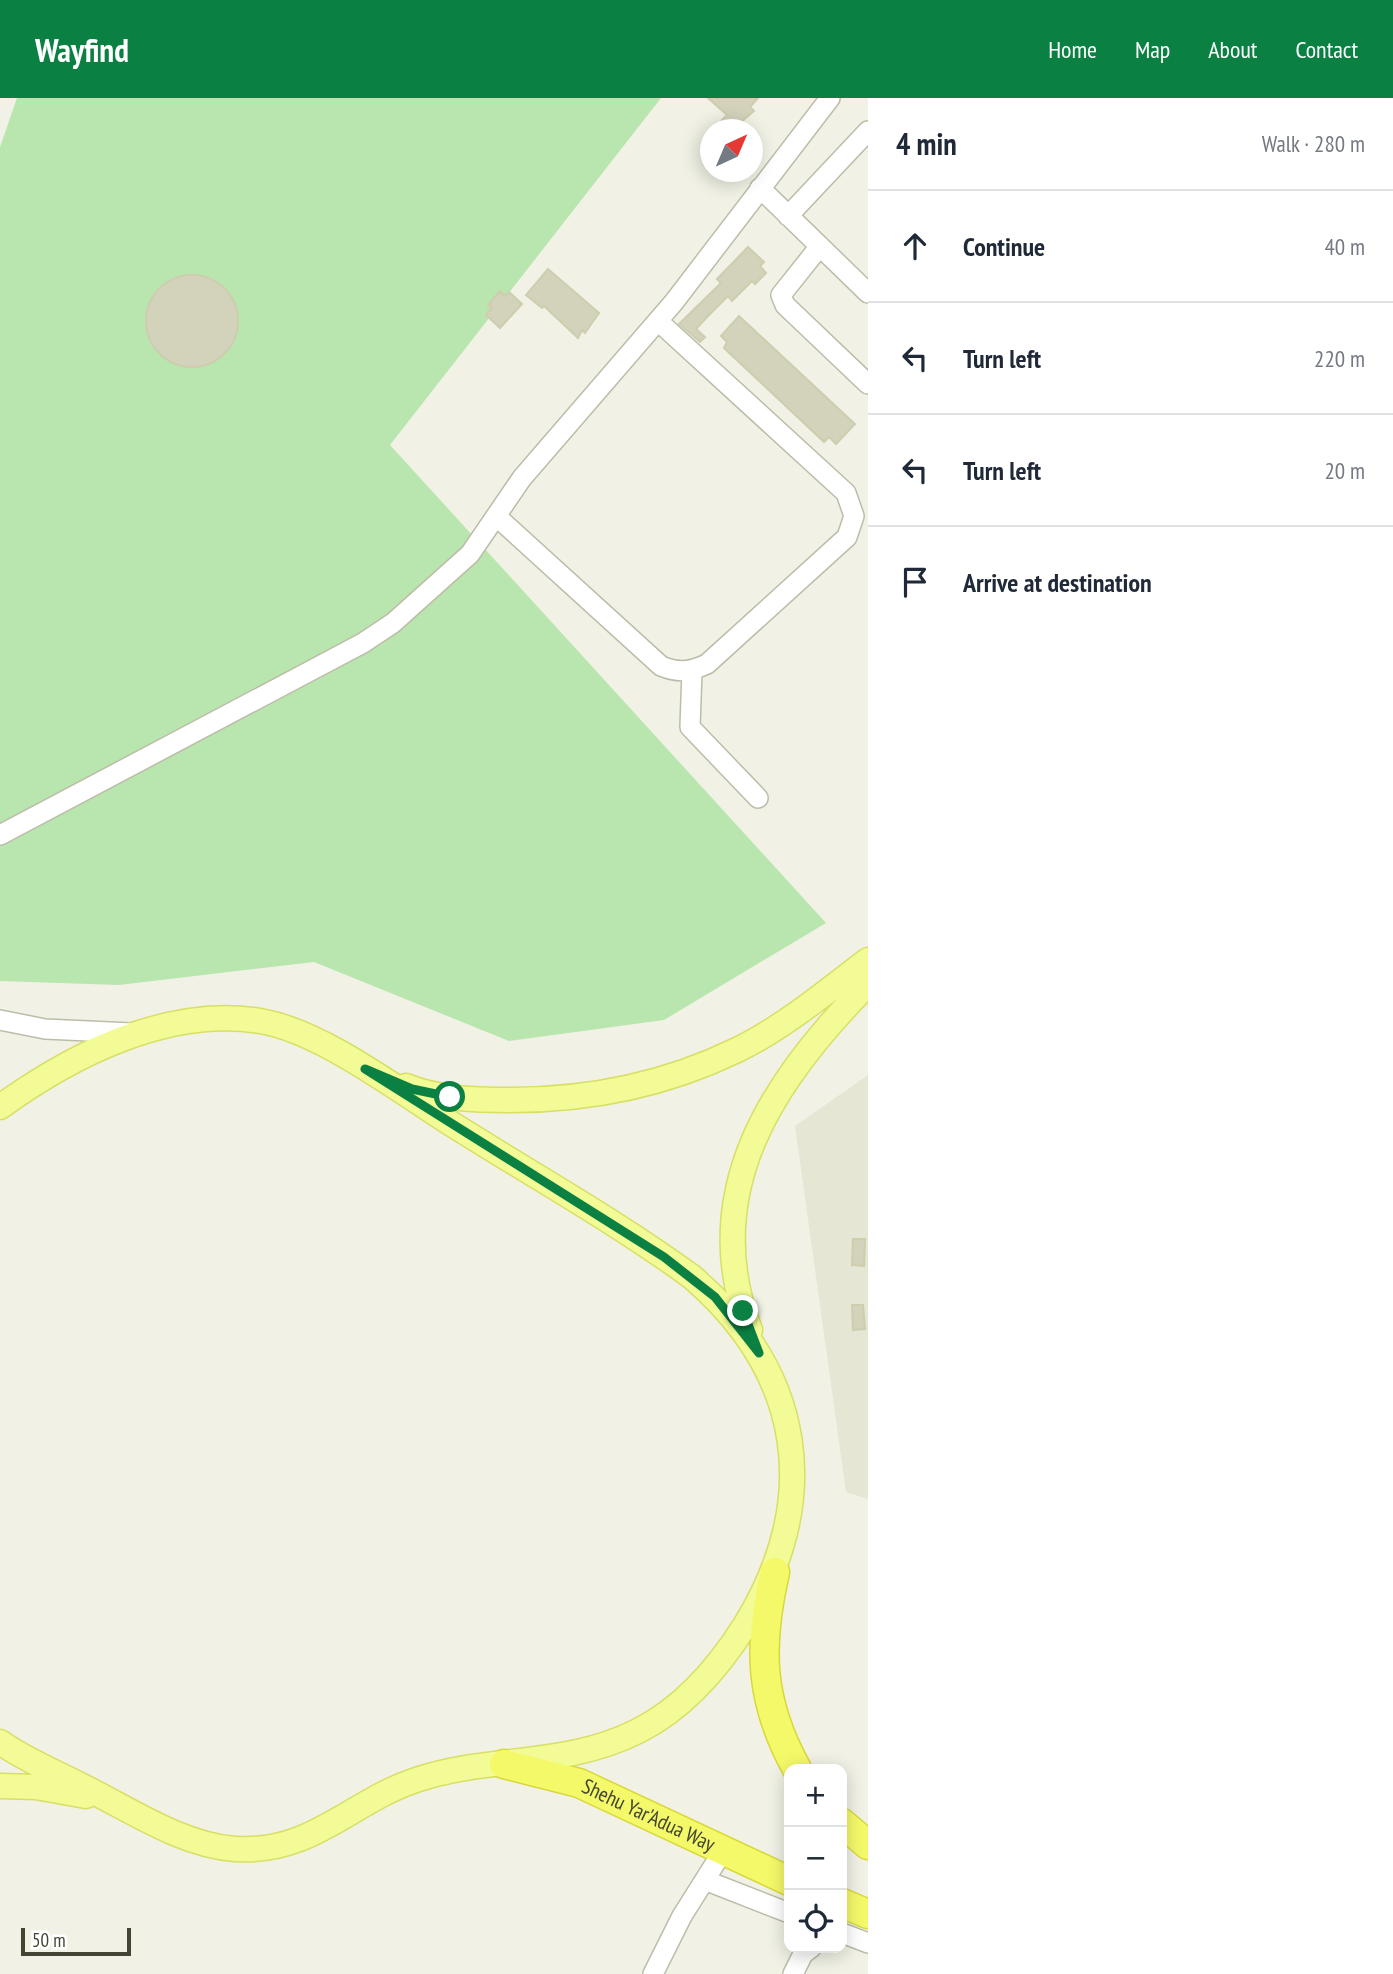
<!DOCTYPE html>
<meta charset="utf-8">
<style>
:root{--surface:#fff;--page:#f6f6f7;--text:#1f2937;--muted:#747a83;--line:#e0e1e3;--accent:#0b8043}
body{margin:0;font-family:"PT Sans Narrow",sans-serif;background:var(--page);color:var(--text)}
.controls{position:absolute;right:21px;bottom:21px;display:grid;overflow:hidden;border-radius:14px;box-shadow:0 4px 18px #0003}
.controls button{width:63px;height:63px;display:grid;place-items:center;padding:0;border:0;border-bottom:2px solid var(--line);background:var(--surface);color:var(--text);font:35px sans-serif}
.compass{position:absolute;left:700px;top:21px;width:63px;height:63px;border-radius:50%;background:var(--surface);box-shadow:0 4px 18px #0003;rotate:44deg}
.scale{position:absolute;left:21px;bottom:18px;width:110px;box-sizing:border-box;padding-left:7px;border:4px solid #444435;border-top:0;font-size:19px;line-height:24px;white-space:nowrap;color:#444435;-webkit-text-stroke:5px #fff;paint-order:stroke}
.stop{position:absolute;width:21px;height:21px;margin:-16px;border:5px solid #0b8043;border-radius:50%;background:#fff}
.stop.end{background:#0b8043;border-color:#fff;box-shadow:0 2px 7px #0008}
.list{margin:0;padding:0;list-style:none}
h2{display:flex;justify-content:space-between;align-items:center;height:91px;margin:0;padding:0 28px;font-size:30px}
h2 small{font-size:23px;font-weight:400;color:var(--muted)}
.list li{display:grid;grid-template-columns:46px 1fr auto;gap:21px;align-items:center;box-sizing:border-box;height:112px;padding:0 28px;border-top:2px solid var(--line)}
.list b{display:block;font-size:26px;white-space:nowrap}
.list em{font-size:23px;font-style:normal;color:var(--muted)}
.icon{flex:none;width:38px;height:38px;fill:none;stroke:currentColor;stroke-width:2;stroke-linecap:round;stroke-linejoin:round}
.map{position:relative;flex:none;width:868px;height:1876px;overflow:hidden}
header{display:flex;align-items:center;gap:42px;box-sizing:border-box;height:98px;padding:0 35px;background:var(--accent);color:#fff}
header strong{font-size:33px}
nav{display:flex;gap:38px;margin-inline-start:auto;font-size:24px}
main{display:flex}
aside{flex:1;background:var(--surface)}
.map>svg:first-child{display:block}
</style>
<header>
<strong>Wayfind</strong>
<nav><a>Home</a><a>Map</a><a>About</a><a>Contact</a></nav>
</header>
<main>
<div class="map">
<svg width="868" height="1876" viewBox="0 0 868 1876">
<rect width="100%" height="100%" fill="#f1f2e5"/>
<!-- residential -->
<path fill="#e5e6d3" d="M868,977V1401L846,1394L795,1028Z"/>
<!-- green -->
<path fill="#b9e5af" d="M17,0H661L390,347L826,825L664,922L509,943L314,864L119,887L0,883V49Z"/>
<!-- building -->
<path fill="#d3d2bb" stroke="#cecdae" stroke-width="2" d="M708,0H758L750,9L754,13L732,32L722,22L727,17Z
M748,149L764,164L760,168L766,175L755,186L752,183L732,203L728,198L709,217L696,231L705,239L700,244L679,226L721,185L717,181Z
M548,171L599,215L585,235L582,232L578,240L544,208L542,210L526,197Z
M146 223a46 46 0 1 1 92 0a46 46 0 1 1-92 0Z
M500,193L505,198L509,194L522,206L500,230L486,217L492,210L488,207Z
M739,218L855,326L836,346L829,339L824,344L724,250L727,244L721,238Z
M853,1141H865L864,1168L852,1167Z
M852,1207H863L865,1231L853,1232Z"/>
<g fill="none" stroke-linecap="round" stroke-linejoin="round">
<defs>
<path id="minor" d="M760,90L868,195
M788,118L868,33
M820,148L781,197L785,207L868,286
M496,418L661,568C678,575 690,574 707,566L847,439L854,418L846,395L658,223
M692,573L690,629L758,700
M0,737L363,545L393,525L470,456L522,380L674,204L830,0
M0,922L45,931L131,935
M707,1783L789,1815
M842,1835L868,1845
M653,1876L682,1818L723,1753
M793,1876L803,1856L811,1850"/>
<path id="major" d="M406,988C437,1001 477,1002 511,1002C590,1002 665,987 737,952C783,930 827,893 868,862
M0,1009C72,957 168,908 260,923C322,933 402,995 455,1028C534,1078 617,1124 692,1179C804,1276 822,1400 746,1526C719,1569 684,1610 638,1633C565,1670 490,1657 416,1682C350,1704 312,1756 235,1751C181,1747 129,1711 82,1688C55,1674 25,1662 0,1644
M750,1232C697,1094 773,981 868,886
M0,1688L36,1689L86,1698"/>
<g id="highway">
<path d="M775,1474C758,1548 759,1603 797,1671"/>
<path id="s1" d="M504,1666L579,1685L789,1783"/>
<path d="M842,1725L868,1747"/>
<path d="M842,1805L868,1816"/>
</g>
</defs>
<!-- minor casing -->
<use href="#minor" stroke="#bcbda8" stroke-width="22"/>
<!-- major casing -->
<use href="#major" stroke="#d7df66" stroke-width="27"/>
<!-- highway casing -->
<use href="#highway" stroke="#d8d839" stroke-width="31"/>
<!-- minor -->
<use href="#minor" stroke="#fff" stroke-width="19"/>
<!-- major -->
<use href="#major" stroke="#f2fb95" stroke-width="24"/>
<!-- highway -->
<use href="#highway" stroke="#f4f969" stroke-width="28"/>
</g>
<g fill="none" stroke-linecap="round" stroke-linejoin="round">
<!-- route -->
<path stroke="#0b8043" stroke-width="9" d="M450,999L412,991L365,971L664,1159L715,1199L759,1255L743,1213"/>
</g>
<g text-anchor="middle" stroke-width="6" stroke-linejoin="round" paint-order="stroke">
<!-- street labels -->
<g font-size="21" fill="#444435" stroke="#fff">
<text dy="7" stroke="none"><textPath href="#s1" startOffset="154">Shehu Yar'Adua Way</textPath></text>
</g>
</g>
</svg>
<div class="controls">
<button>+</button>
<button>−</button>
<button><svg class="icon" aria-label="locate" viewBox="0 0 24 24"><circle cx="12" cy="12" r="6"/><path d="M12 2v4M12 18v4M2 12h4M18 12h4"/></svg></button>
</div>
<svg class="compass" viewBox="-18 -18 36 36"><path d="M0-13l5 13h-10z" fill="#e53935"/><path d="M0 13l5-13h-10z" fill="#747a83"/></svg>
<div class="scale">50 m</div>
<div class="stop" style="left:450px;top:999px"></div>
<div class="stop end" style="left:743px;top:1213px"></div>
</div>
<aside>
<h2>4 min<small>Walk · 280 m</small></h2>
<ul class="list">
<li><svg class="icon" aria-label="ahead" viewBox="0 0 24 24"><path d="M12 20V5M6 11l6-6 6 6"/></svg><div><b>Continue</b></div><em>40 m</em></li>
<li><svg class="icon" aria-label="left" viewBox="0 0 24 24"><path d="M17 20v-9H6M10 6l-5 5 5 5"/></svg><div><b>Turn left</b></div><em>220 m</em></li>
<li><svg class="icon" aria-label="left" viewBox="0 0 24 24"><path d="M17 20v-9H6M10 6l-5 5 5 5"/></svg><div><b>Turn left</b></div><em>20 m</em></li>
<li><svg class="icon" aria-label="arrive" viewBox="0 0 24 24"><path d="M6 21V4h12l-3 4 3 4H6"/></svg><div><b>Arrive at destination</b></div></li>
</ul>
</aside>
</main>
